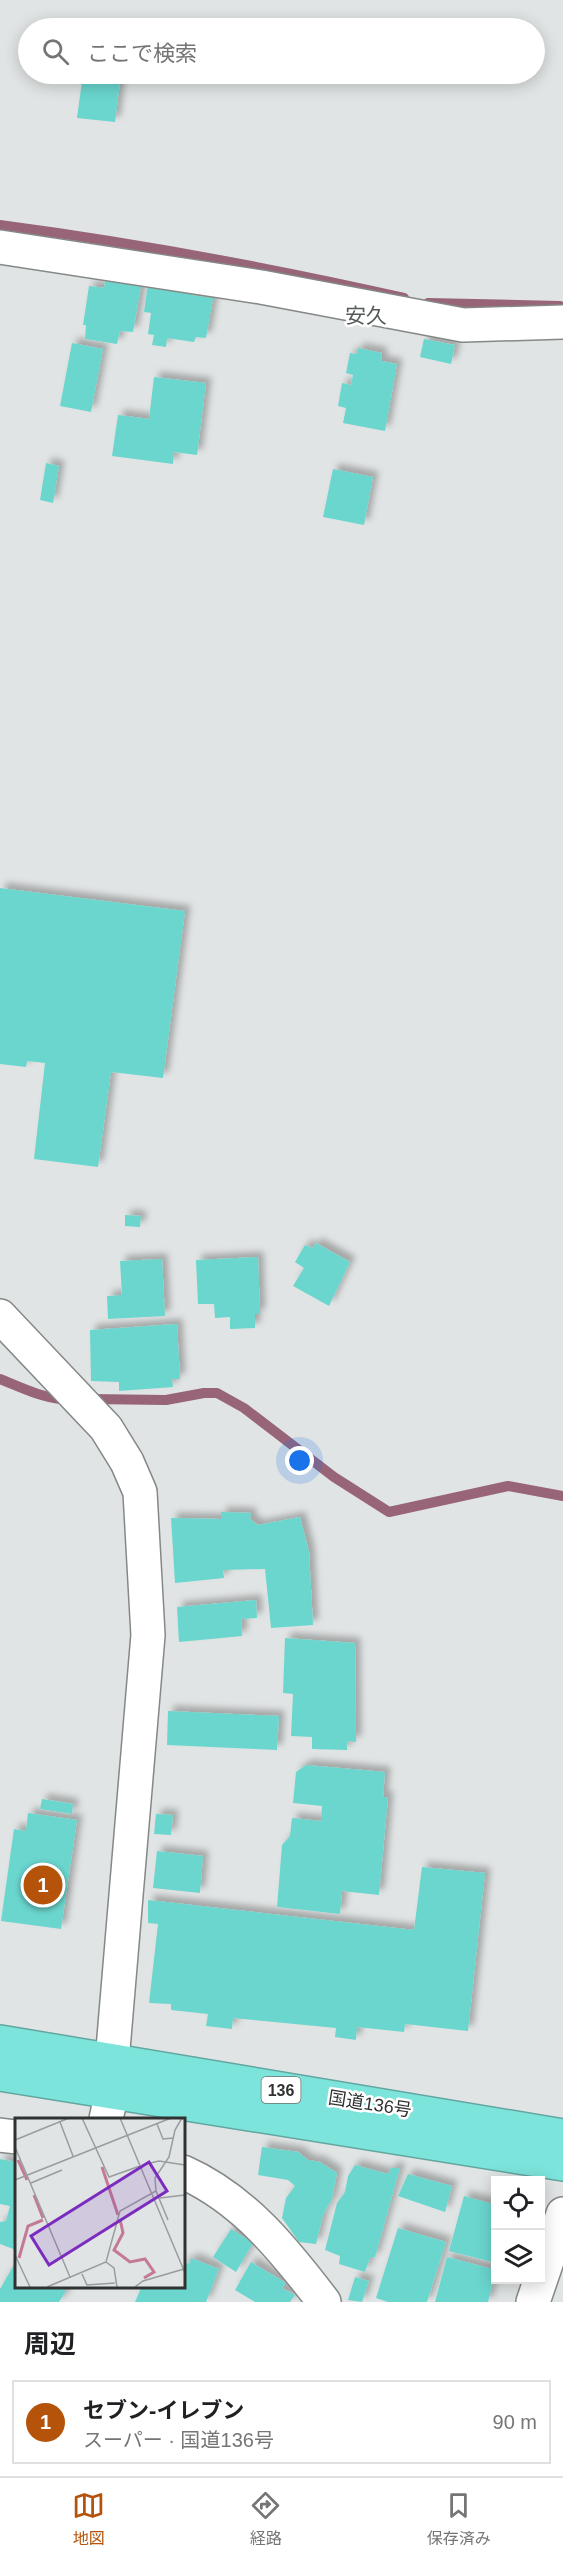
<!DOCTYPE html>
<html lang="ja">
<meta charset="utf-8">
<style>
:root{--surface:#fff;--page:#f2f2f2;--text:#202124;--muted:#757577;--line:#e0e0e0;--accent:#b45309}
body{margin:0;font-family:Helvetica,"Noto Sans JP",sans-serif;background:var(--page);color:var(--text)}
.controls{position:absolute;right:18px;bottom:18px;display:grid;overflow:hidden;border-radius:0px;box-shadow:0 3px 15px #0003}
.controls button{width:54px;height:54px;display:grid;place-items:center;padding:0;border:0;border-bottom:2px solid var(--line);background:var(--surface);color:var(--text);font:30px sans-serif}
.you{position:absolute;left:300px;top:1461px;width:21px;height:21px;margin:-15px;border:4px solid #fff;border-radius:50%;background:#1a73e8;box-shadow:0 0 0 9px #1a73e833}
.badge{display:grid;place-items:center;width:39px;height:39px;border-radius:50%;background:var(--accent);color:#fff;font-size:20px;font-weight:700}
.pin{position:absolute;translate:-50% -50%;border:3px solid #fff;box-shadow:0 2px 6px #0006}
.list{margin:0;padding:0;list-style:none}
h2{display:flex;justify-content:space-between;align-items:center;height:78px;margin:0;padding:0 24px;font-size:26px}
h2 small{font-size:20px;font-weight:400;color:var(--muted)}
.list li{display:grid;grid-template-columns:39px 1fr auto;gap:18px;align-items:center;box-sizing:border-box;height:84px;margin:0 12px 12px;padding:0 12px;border:2px solid var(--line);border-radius:0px}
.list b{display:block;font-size:22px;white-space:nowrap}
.list p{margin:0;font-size:20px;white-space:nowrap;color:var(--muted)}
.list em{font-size:20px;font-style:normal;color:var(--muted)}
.icon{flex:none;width:33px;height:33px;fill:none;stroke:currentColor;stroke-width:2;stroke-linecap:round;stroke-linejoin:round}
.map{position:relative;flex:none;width:563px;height:2302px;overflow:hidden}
.search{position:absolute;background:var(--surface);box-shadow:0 3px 15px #0003;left:18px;right:18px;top:18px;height:66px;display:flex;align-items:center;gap:15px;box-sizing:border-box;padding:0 21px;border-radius:33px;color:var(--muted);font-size:22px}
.sheet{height:174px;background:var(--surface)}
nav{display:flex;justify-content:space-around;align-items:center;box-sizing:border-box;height:84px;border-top:2px solid var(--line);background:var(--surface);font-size:16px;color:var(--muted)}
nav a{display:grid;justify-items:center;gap:3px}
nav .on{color:var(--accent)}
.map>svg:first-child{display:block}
</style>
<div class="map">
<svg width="563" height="2302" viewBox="0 0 563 2302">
<defs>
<filter id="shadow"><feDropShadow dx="5.5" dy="-5.5" stdDeviation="3" flood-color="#0004"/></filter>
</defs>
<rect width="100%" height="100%" fill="#e1e4e4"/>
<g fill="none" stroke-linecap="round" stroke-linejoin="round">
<!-- stream -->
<path stroke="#986477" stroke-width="10" d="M0,225C136,243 271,268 404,298
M428,303L560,306
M0,1379C23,1388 46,1400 71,1400
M89,1399L166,1400L204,1393H217L244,1408L334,1477L389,1512L508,1486L563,1496"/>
</g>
<!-- building -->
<path fill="#6bd6ce" filter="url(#shadow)" d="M83,74H121L115,122L77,118Z
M105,281L141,286L133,332L120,331L117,344L85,339L86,325H83L89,286L104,288Z
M148,283L192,289L191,295L213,298L206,338L196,337L194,342L167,338L166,347L152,345L154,335L148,334L151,313L144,312Z
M424,339L455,345L451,364L420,357Z
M72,343L103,349L91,412L60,406Z
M358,348L382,353L381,361L397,364L385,431L343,423L346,408L338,406L342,383L351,385L353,375L346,373L350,353L357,354Z
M154,377L206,383L197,455L174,452L173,464L112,456L118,415L149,419Z
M46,463L59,466L53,503L40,500Z
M333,469L373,477L364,525L323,517Z
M0,888L185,911L163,1078L111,1072L98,1167L34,1159L45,1063L27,1061L26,1067L0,1064Z
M125,1215L141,1216L140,1227L125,1226Z
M316,1243L350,1262L329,1306L293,1286L304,1268L295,1262L305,1245L313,1248Z
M258,1257L260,1314H255V1328L230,1329V1317L215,1318L214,1304H198L196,1260Z
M162,1259L165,1316L108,1319L107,1296L122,1295L120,1261Z
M177,1324L180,1379H172L173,1387L119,1391V1382L91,1381L90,1330Z
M221,1512L251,1513L250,1519L258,1525L300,1517L309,1552L313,1625L271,1628L265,1569L223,1570L224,1578L175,1583L171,1518L221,1519Z
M256,1600L257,1618L241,1619L242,1636L179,1642L177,1607Z
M285,1638L355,1643L356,1742L347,1741V1750L312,1749V1737L291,1736L293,1694L283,1693Z
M168,1711L279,1716L277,1750L167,1745Z
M306,1765L385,1772L383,1797H388L379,1895L342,1891L340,1914L277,1907L282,1845L290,1836L292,1818L321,1821L322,1806L293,1803L296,1772Z
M42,1799L73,1804L72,1814L40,1809Z
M28,1813L77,1820L61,1929L1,1921L14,1829L26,1831Z
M156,1814L173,1815L171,1835L154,1834Z
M157,1851L203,1856L200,1893L153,1888Z
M422,1867L485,1873L468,2031L405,2024L404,2032L357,2027L356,2040L335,2037L336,2028L233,2018L232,2029L206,2026L208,2014L171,2010V2004L149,2003L158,1924L148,1923V1900L414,1930Z
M262,2147L298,2152L308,2160L320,2162L337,2173L332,2199L323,2215L316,2244L299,2242L282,2218L286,2198L295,2186L288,2180L258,2175Z
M0,2159L16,2162V2250L0,2244V2222L6,2221L10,2206L0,2204Z
M355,2165L388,2174L391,2168H400L375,2257L370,2258L365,2272L339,2264L340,2256L325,2250L337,2203L345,2192L348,2176Z
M408,2174L452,2186L445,2212L398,2196Z
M464,2196L496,2205V2263L449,2251Z
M398,2228L446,2242L427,2302H388L376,2298Z
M231,2229L253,2243L236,2272L213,2257Z
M447,2257L496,2270L488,2302H435Z
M191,2258L219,2269L206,2302H135L142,2286H183V2261L189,2264Z
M251,2262L286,2283L282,2288L295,2295L290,2302H255L235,2290Z
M15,2263L16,2264V2286H56L66,2291L59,2302H0V2289Z
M355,2277L369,2281L362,2302L348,2300Z"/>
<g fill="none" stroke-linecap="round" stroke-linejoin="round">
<defs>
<path id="street" d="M0,247L261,287L463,325L563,322
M0,1316L106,1428L127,1462L140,1492L148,1635L112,2061V2092L106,2119
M0,2135L16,2137
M183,2172C244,2199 285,2251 324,2302
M533,2302L563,2214"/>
<path id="highway" d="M0,2042L563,2136
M0,2074L563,2164"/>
</defs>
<!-- street casing -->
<use href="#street" stroke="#848887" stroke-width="36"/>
<!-- highway casing -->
<use href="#highway" stroke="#62a6a0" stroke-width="36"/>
<!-- street -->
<use href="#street" stroke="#fff" stroke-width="33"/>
<!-- highway -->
<use href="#highway" stroke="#7de4db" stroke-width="33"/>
</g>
<g text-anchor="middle" stroke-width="5" stroke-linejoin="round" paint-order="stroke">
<!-- shield labels -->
<rect fill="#fff" stroke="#6e7070" stroke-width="1.5" x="261.5" y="2077" width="39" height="26" rx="4.5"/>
<g font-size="16" font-weight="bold" fill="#303232">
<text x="281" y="2096">136</text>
</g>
<!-- street labels -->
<g font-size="18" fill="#303232" stroke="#fff">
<text transform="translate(370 2104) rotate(9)" y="6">国道136号</text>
</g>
<!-- quarter labels -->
<g font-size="21" fill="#555958" stroke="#fff">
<text x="366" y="323">安久</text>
</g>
</g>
<!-- overview -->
<g transform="translate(15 2118)">
<rect width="170" height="170" fill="#e1e4e4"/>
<path fill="none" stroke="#c47995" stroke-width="3" d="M3,42L12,62M87,49L103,97M19,77L28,100M105,101L108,115L99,132L115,144L130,141L139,154L129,160M4,140L13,108L28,102"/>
<path fill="none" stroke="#9a9d9d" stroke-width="1.5" d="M67,0L94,59L125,48M105,0L170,155M45,4L58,38M142,6L148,21L158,20M0,22L54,0M0,29L55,159M127,47L144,43L170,47M0,62L156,0M16,65L47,52M141,73L153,102M145,80L170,77M0,137L15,169M91,144L99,150L102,169M67,156L72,167L100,165M32,169L91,144L105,93L141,73L140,60L154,39L160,12L167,0M120,169L128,163L169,151"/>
<path fill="#7b2cbf" fill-opacity="0.15" stroke="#7b2cbf" stroke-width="3" d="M134,44L152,73L34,147L16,118Z"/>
<rect width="170" height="170" fill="none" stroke="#303232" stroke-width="3"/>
</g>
</svg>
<div class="controls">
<button><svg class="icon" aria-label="locate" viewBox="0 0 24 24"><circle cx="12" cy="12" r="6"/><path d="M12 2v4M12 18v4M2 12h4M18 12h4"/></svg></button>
<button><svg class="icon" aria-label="layers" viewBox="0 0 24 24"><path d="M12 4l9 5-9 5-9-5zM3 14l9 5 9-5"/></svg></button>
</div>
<div class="you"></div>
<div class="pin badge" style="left:43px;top:1885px">1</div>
<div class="search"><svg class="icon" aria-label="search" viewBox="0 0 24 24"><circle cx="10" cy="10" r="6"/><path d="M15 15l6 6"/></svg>ここで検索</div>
</div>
<section class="sheet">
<h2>周辺<small></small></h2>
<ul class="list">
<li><span class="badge">1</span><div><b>セブン-イレブン</b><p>スーパー · 国道136号</p></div><em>90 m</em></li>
</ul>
</section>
<nav>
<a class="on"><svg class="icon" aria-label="map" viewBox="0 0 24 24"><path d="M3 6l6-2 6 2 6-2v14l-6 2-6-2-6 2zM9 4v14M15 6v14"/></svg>地図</a>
<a><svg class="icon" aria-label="directions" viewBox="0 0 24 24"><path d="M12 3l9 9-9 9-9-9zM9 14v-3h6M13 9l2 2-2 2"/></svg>経路</a>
<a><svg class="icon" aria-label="saved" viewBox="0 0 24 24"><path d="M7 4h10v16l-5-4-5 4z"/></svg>保存済み</a>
</nav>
